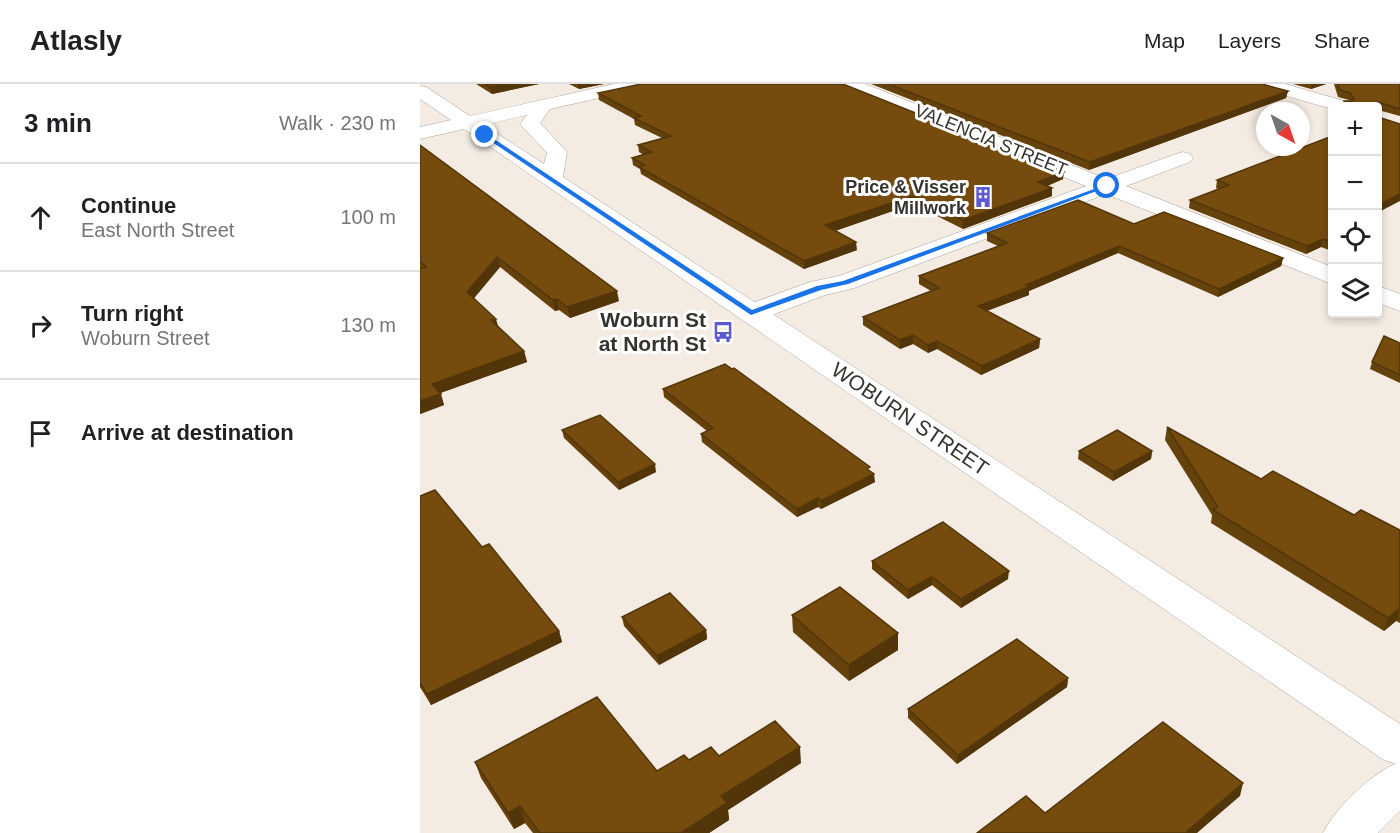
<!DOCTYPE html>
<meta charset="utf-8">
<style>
:root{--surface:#fff;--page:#f6f6f6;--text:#202124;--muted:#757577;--line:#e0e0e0}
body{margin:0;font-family:Helvetica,sans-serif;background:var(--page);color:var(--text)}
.controls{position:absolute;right:18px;top:18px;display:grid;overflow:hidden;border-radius:6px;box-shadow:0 3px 9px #0003}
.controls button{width:54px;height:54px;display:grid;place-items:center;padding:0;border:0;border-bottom:2px solid var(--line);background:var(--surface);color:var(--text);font:30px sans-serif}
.compass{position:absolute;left:836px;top:18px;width:54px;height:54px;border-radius:50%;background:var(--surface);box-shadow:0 3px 9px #0003;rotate:140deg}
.stop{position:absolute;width:18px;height:18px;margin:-14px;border:4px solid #1a73e8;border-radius:50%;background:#fff}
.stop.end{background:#1a73e8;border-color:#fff;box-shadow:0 2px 6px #0008}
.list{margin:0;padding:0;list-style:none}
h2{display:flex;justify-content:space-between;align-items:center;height:78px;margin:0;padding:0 24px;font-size:26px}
h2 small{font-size:20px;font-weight:400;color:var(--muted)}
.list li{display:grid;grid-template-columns:39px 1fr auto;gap:18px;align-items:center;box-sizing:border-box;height:108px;padding:0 24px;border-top:2px solid var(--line)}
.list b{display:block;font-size:22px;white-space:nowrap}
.list p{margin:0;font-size:20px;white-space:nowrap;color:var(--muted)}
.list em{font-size:20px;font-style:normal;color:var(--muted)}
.icon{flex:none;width:33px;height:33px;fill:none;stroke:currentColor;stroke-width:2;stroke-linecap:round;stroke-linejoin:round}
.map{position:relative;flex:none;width:980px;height:749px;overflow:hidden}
header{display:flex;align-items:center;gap:36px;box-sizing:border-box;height:84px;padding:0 30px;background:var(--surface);border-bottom:2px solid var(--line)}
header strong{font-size:28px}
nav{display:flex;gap:33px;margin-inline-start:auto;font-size:21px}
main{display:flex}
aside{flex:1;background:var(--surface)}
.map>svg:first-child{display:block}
</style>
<header>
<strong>Atlasly</strong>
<nav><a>Map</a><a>Layers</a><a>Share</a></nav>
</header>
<main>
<aside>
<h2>3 min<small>Walk · 230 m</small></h2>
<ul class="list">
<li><svg class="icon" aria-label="ahead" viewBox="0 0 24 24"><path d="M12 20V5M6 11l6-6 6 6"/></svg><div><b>Continue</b><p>East North Street</p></div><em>100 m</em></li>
<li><svg class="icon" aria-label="right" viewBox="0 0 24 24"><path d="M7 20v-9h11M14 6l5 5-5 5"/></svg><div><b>Turn right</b><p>Woburn Street</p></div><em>130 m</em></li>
<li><svg class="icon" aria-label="arrive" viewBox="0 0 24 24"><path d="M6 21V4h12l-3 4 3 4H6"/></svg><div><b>Arrive at destination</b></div></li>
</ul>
</aside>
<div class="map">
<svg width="980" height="749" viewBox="0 0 980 749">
<rect width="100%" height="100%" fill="#f4ebe2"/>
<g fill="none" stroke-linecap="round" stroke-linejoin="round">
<defs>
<path id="minor" d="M420,0H445L687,95L756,70L763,68L770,70L773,74L770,78L706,102L912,183V200L686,110L434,204L405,211L341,235L331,237L321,235L317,229L321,223L390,198L419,192L666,102L423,4Z
M836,0H865L928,18L930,22H912V25L839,4Z
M958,202L980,210V227L958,219Z
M980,678V727L958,749H903C915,724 954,687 980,678Z"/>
<path id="secondary" d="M194,0H227L224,4L130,25L120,39L147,68L143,93L980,640V681L964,676L44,45L0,55V43L31,36L0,15V2L6,3L50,32ZM107,31L100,40L127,69L124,80L64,41Z"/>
</defs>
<!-- minor casing -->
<use href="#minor" stroke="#aaa299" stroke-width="1"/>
<!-- secondary casing -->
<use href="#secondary" stroke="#aaa299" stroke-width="1"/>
<!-- minor -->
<use href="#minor" fill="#fff" fill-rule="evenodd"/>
<!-- secondary -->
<use href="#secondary" fill="#fff" fill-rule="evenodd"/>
</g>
<!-- wall -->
<path fill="#65410c" d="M56,0H119L72,10Z
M149,0H184L159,5Z
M451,0H842L868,7L866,14L669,86Z
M873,0H906L891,5Z
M914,0H980V32L958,26L957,129V22H923L924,17H930L929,16L918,13Z
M178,9L643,95L627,102L632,112L543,145L493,120L415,147L437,166L384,185L221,90L220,85L213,81L212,74L224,71L219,68L218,61L242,54L215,41L214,35L179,16Z
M912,52V167L901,163L886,170L769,124L770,116L798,105L796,104L797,96Z
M0,61L199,217L150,234L139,226L135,227L80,183L54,214L79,244L104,267L107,278L20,309L24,321L0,330Z
M714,140L863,174L861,182L798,213L698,169L609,207V211L567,227L620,255L619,264L561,291L517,265L508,269L493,260L480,265L443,241V233L511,207L499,200V192L578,162L567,157V149Z
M980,259V299L950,285L952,278Z
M243,305L450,387L455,398L401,425L398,423L377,433L282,358L281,350L287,347L244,313Z
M747,343L841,395L934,431L980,446V539L976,537L964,547L791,439L792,431L745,356Z
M142,346L236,388L199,406L144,354Z
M659,367H732L731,375L693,397L658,375Z
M0,412L62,463L139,547L142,558L11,621L0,603Z
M452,477L588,495L541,524L512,501L488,515L452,485Z
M372,531L478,566L429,597L373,548Z
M202,533L286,546L287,555L239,581L204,542Z
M648,594L647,603L537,680L488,634V625Z
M299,672L381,679L308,726L309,736L289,749H113L105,739L94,745L61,694L55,678L237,687L269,676Z"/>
<!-- shaded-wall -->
<path fill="#53350a" d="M86,0H119L72,10L70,3Z
M158,0H184L159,5Z
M892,0H906L891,5Z
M868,7L866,14L669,86L670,78Z
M644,88L643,95L618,106V98Z
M632,104V112L543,145V136Z
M980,110V117L957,129V122Z
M493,112V120L406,150L405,141Z
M903,155L901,163L886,170L887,162Z
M436,158L437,166L384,185V177Z
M699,162L698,169L609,207V211L558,230V222L606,201Z
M77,173L80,183L50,219L47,208Z
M863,174L861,182L798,213L799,205Z
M197,207L199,217L150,234L147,223Z
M137,215L139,226L135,227L133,216Z
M76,235L79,245L71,236Z
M493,251V260L480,265V256Z
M620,255L619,264L561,291L562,282Z
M517,257V265L508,269V261Z
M104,267L107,278L15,311L12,300Z
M21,310L24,321L0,330V317Z
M732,367L731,375L693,397L694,388Z
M235,380L236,388L199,406L198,398Z
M454,390L455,398L401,425V417Z
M398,414V423L377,433V425Z
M589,487L588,495L541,524V515Z
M512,493V501L488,515V506Z
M980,524L976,537L964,547L968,534Z
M286,546L287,555L239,581L237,572Z
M139,547L142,558L11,621L7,610Z
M478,549V566L429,597V581Z
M648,594L647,603L537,680L538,671Z
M380,663L381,679L308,726L309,736L289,749H261L301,712Z
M823,699L820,712L777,749H765Z
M100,722L105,739L94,745L88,729Z"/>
<!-- building -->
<path fill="#764c0e" stroke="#53350a" stroke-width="1.5" d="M65,0H86L70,3Z
M221,0H423L644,88L618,98L632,104L543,136L493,112L405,141L436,158L384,177L219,83L225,81L212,74L232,68L218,61L251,52L214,34L221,32L178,9Z
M468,0H842L868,7L670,78Z
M918,0H980V25L958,18V33L980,40V110L957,122V22H926L924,17H932L934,14L930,9L920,6Z
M912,52V158L903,155L887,162L770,116L809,101L797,96Z
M0,61L197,207L147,223L137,215L133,216L77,173L47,208L76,235L71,236L104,267L12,300L21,310L0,317V185L6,183L0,177Z
M658,116L714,140L744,128L863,174L799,205L699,162L606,201L609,203L558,222L620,255L562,282L517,257L508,261L493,251L480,256L443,233L519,204L499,192L587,159L567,149Z
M964,252L980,259V291L952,278Z
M305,280L312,285L314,284L450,383L447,385L454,390L401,417L398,414L377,425L281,350L293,344L243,305Z
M180,331L235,380L198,398L142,346Z
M747,343L841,395L853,387L934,431L941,426L980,446V524L968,534L793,426L798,423Z
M697,346L732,367L694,388L659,367Z
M15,406L62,463L69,460L139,547L7,610L0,599V412Z
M523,438L589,487L541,515L512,493L488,506L452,477Z
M420,503L478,549L429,581L372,531Z
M250,509L286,546L237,572L202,533Z
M597,555L648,594L538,671L488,625Z
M177,613L237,687L264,671L269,676L291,663L299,672L355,637L380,663L301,712L307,719L261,749H120L100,722L88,729L55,678Z
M743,638L823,699L765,749H557L606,712L625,729Z"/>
<!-- route -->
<path fill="#1a73e8" d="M65,49L332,226L397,202L423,197L685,101L690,102L428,200L401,206L331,231L63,52Z"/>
<!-- icons -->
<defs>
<symbol id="building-bare" viewBox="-9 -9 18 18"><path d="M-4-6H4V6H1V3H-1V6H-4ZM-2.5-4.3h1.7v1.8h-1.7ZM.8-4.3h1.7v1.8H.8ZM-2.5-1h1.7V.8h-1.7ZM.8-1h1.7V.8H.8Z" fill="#5c59d1" stroke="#fff" stroke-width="2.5" paint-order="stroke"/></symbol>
<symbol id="bus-bare" viewBox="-9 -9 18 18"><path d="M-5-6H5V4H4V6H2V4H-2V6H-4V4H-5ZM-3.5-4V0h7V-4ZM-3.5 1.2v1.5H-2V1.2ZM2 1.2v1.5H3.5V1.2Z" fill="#5c59d1" stroke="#fff" stroke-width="2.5" paint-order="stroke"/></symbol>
</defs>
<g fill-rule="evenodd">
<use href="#building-bare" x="548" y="98" width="30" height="30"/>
<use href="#bus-bare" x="288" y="233" width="30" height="30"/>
</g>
<g text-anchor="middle" stroke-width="6" stroke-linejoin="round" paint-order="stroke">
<!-- far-street labels -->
<g font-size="18" fill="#36332f" stroke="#fff">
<text transform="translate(571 56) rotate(22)" y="6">VALENCIA STREET</text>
</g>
<!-- far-poi labels -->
<g font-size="18" font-weight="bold" fill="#36332f" stroke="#fff" text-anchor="end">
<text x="546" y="109">Price &amp; Visser<tspan x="546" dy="21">Millwork</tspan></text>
</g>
<!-- poi labels -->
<g font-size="21" font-weight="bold" fill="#36332f" stroke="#fff" text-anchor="end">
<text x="286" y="243">Woburn St<tspan x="286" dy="24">at North St</tspan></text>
</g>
<!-- street labels -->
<g font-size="21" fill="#36332f" stroke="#fff">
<text transform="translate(490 335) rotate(34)" y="7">WOBURN STREET</text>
</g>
</g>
</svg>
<div class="controls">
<button>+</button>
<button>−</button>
<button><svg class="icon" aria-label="locate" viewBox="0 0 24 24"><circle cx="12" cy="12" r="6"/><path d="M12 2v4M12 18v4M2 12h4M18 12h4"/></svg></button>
<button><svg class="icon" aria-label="layers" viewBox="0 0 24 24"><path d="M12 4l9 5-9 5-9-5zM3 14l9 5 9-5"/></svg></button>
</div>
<svg class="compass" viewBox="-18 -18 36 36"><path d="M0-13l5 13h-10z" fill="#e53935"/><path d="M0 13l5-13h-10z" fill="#757577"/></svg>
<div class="stop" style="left:687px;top:102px"></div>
<div class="stop end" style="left:65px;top:51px"></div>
</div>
</main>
